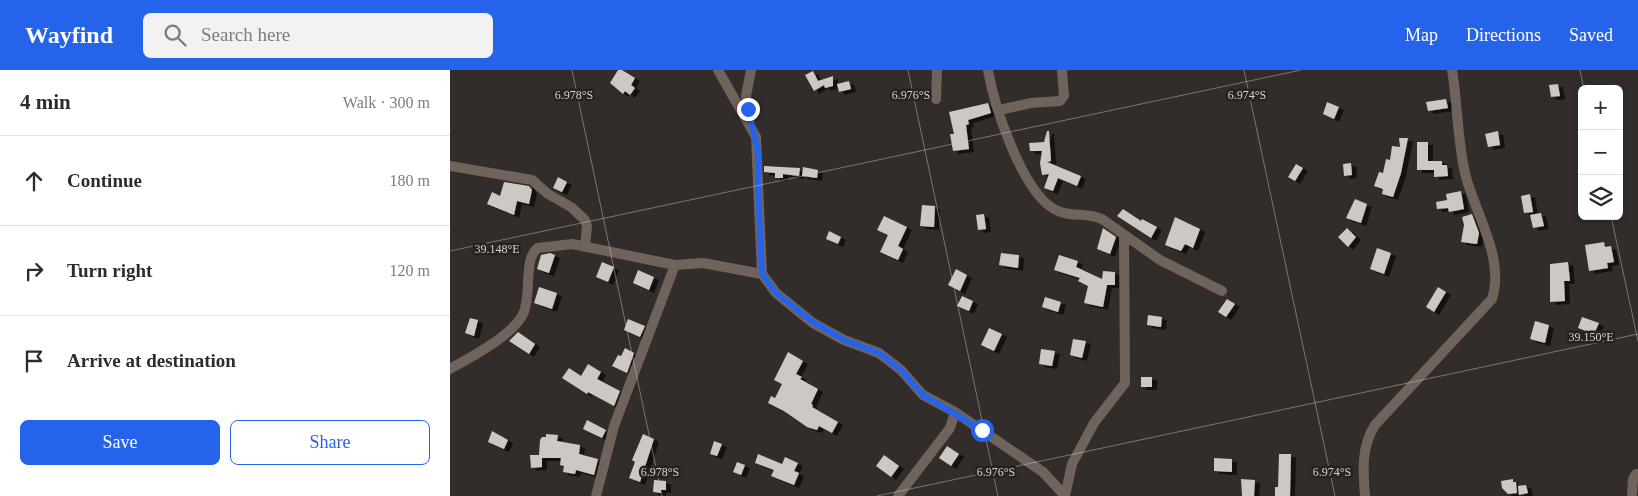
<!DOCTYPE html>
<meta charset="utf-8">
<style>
:root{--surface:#fff;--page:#f2f2f3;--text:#2b2b33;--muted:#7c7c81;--line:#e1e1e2;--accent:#2563eb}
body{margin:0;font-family:Georgia,serif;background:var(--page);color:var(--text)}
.controls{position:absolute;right:15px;top:15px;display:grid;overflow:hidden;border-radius:8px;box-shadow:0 2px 8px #0003}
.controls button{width:45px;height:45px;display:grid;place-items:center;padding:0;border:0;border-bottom:1px solid var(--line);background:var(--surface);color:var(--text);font:25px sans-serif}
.stop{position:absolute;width:15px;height:15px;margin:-11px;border:4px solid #2563eb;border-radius:50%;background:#fff}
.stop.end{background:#2563eb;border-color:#fff;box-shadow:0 1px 5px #0008}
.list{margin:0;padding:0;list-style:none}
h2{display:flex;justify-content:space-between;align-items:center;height:65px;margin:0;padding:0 20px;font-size:21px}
h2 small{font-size:16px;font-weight:400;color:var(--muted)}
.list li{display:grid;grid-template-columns:32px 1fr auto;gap:15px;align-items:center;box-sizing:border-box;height:90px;padding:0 20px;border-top:1px solid var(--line)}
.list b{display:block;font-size:19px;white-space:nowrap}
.list em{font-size:16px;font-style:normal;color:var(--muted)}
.actions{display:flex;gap:10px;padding:15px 20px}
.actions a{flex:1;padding:11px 0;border:1px solid var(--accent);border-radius:8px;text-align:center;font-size:18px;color:var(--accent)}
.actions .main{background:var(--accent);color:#fff}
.icon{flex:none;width:28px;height:28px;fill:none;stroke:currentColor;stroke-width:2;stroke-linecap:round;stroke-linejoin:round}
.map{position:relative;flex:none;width:1188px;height:426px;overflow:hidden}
header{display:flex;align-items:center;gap:30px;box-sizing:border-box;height:70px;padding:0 25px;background:var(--accent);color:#fff}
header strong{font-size:24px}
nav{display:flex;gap:28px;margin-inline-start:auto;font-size:18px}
.search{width:350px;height:45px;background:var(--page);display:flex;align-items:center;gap:12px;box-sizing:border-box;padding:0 18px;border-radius:8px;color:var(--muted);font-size:19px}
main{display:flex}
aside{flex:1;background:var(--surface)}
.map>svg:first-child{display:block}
</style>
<header>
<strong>Wayfind</strong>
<div class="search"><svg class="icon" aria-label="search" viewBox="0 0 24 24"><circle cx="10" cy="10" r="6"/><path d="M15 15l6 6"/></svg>Search here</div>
<nav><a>Map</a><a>Directions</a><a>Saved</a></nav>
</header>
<main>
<aside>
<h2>4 min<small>Walk · 300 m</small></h2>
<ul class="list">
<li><svg class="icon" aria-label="ahead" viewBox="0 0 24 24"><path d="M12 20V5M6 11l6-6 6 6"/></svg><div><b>Continue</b></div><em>180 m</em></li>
<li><svg class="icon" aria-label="right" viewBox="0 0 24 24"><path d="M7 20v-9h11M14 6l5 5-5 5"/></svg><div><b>Turn right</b></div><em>120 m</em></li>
<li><svg class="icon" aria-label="arrive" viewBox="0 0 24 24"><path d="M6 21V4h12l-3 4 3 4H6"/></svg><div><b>Arrive at destination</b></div></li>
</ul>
<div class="actions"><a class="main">Save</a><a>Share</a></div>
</aside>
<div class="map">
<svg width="1188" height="426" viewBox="0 0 1188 426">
<defs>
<filter id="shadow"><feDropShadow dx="5" dy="3" stdDeviation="0" flood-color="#0009"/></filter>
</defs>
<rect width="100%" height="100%" fill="#322c2a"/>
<!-- building -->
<path fill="#cec8c4" filter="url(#shadow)" d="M168,0H172L185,8L181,15L185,18L180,25L175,21L173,24L160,13Z
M363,1L368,11L383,6V16L375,18L374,15L364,21L355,5Z
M399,11L401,19L389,22L387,14Z
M1108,14L1110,26L1101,27L1099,15Z
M996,29L998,38L978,41L976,32Z
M877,32L889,37L884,49L873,44Z
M538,33L541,43L518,50L519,54L516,55L519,79L503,81L500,64H504L499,42Z
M597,61H599L601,91L597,92L631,106L627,116L608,108L603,121L594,118L599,104L592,105L590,93L592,81H580L579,73L594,72Z
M1048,61L1050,75L1038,77L1035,64Z
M949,68H958L951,103L943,127L932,124L933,119L924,116L929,102L933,103L936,89L940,90L942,76L950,77Z
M967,72H978V91H992V95H997L998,106L984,107V100H967Z
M901,93L902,105L894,106L893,94Z
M846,94L853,98L845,111L838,107Z
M314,96L350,98L349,106L333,104V108H325V103L314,102Z
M353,97L368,100L367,108L352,106Z
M108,107L117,112L112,122L103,118Z
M54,112L79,116L82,120L79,134L67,131L64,145L37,134L42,122L50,126Z
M1011,121L1014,139L999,142L998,138L987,139L986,132L997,130L996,124Z
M1080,124L1083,142L1074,143L1071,126Z
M905,129L917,134L911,153L896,148Z
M472,135L485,136L484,157L470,156Z
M673,139L691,151L692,149L707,157L701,168L667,146Z
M1091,143L1094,156L1083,158L1080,145Z
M534,144L536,159L528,160L526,145Z
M1022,144L1029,163L1027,174L1011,172L1014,155L1012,147Z
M434,146L457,157L448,176L453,179L448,190L430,182L438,165L427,160Z
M725,147L750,159L743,178L735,174L731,181L715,175Z
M653,158L666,167L660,184L647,179Z
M897,158L906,167L898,177L888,167Z
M379,161L391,167L388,174L376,169Z
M1154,172L1155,177L1161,176L1164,192L1157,193L1158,198L1139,201L1135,175Z
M927,178L941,183L934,204L920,199Z
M100,183L105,185L99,203L87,199L91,185Z
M551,183L569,185L568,198L549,195Z
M609,185L628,191L626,197L652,209L653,201L665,202V215H657L653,237L634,233L638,216L628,211L630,208L604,200Z
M152,192L164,197L158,212L146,207Z
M1118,192L1120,211H1114L1115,231L1100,232V194Z
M506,199L517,205L510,221L498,215Z
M188,200L204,207L199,220L183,213Z
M89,217L107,223L102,239L84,233Z
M988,217L996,222L984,242L976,237Z
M512,226L523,231L519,241L507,236Z
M595,227L611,232L608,242L592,237Z
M777,229L785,234L776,247L768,242Z
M698,245L712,247L711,257L697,255Z
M1132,247L1149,253L1144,264L1128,258Z
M20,248L28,250L24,266L15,263Z
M178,249L195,256L190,267L174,260Z
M1085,251L1099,255L1095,273L1080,269Z
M539,258L552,264L544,281L531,275Z
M68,262L85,274L79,284L59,271Z
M623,269L636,271L632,288L620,285Z
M175,278L184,283L177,303L162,296L168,285L171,286Z
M591,279L605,281L602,296L589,294Z
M338,282L353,291L346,304L352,307L350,309L368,319L361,334L363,335L362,337L388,352L382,363L369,356L367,360L357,357L334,341L318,333L321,326L325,328L332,314L324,310Z
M138,294L151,302L147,309L170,321L164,336L138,322L137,324L112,308L119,298L131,306Z
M691,307H702V317H691Z
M137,350L156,360L152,368L133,359Z
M42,361L58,370L54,379L38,372Z
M96,364L108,365L107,371L130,375L129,384L148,389L144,405L126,400L125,404L113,402L114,396L110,395L111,388H92V397L81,398L80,385H89L90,370L92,367H96Z
M193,364L204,369L190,412L179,408L185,392L182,390Z
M264,371L272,374L267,386L260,384Z
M497,376L509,384L501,396L489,388Z
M308,384L332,394L335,387L348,393L344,401L349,403L344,415L321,406L324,400L305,393Z
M829,384H841L840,426H825V417H828Z
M434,385L449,396L441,407L426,396Z
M764,388L782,389V402L764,401Z
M287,392L295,395L291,405L283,402Z
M791,409L805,410L804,426H792Z
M1063,409V412H1066L1067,423L1058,424L1052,418L1051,411Z
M204,410L216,411V420H211V423L203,422Z
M1076,415L1078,423L1069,425L1068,416Z"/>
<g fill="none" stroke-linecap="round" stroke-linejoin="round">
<!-- street -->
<path stroke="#70635b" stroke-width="10" d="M268,0L306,67L312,204L326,223L363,253L394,270L429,283L451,300L473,325L505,342L593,402L615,426
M538,0C544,36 572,121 604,139C619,148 636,142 652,149L710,190L772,221
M486,29L487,0
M549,40L581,33L610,31L614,26L612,0
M300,49L296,26L301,0
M0,96L82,110L98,124L121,137L135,150L137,156L135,177
M0,299C21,287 62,266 73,244C82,226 73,188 88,178L122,174L225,195L253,193L312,204
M146,426L164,356L225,195
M448,426L500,358L505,342
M615,426L622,394L644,353L675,313L674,165
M915,426C913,401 911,377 925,355L1042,229C1055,189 1026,145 1016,107C1007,72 1008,35 1002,0
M1182,426L1183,409L1186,404"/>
</g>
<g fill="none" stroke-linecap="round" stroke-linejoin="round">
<!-- route -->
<path stroke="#2563eb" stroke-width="6" d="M298,39L308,81V116L312,204L326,223L363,252L394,270L429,283L451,300L473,325L532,360"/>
</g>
<!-- ticks -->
<path fill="none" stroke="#d4d1cf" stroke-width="1" stroke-opacity="0.45" d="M122,0L212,426M458,0L548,426M794,0L885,426M1130,0L1134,19M1161,146L1188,271M0,181L851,0M427,426L1188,264"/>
<g font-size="12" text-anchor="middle" fill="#d4d1cf" stroke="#282320" stroke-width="5" stroke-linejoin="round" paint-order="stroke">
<text x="124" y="29">6.978°S</text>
<text x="461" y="29">6.976°S</text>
<text x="797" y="29">6.974°S</text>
<text x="47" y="183">39.148°E</text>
<text x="1141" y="271">39.150°E</text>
<text x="210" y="406">6.978°S</text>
<text x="546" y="406">6.976°S</text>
<text x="882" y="406">6.974°S</text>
</g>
</svg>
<div class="controls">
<button>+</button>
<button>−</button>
<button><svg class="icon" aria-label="layers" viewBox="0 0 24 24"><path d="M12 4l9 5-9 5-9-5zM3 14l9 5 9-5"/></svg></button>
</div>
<div class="stop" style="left:532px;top:360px"></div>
<div class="stop end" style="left:298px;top:39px"></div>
</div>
</main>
